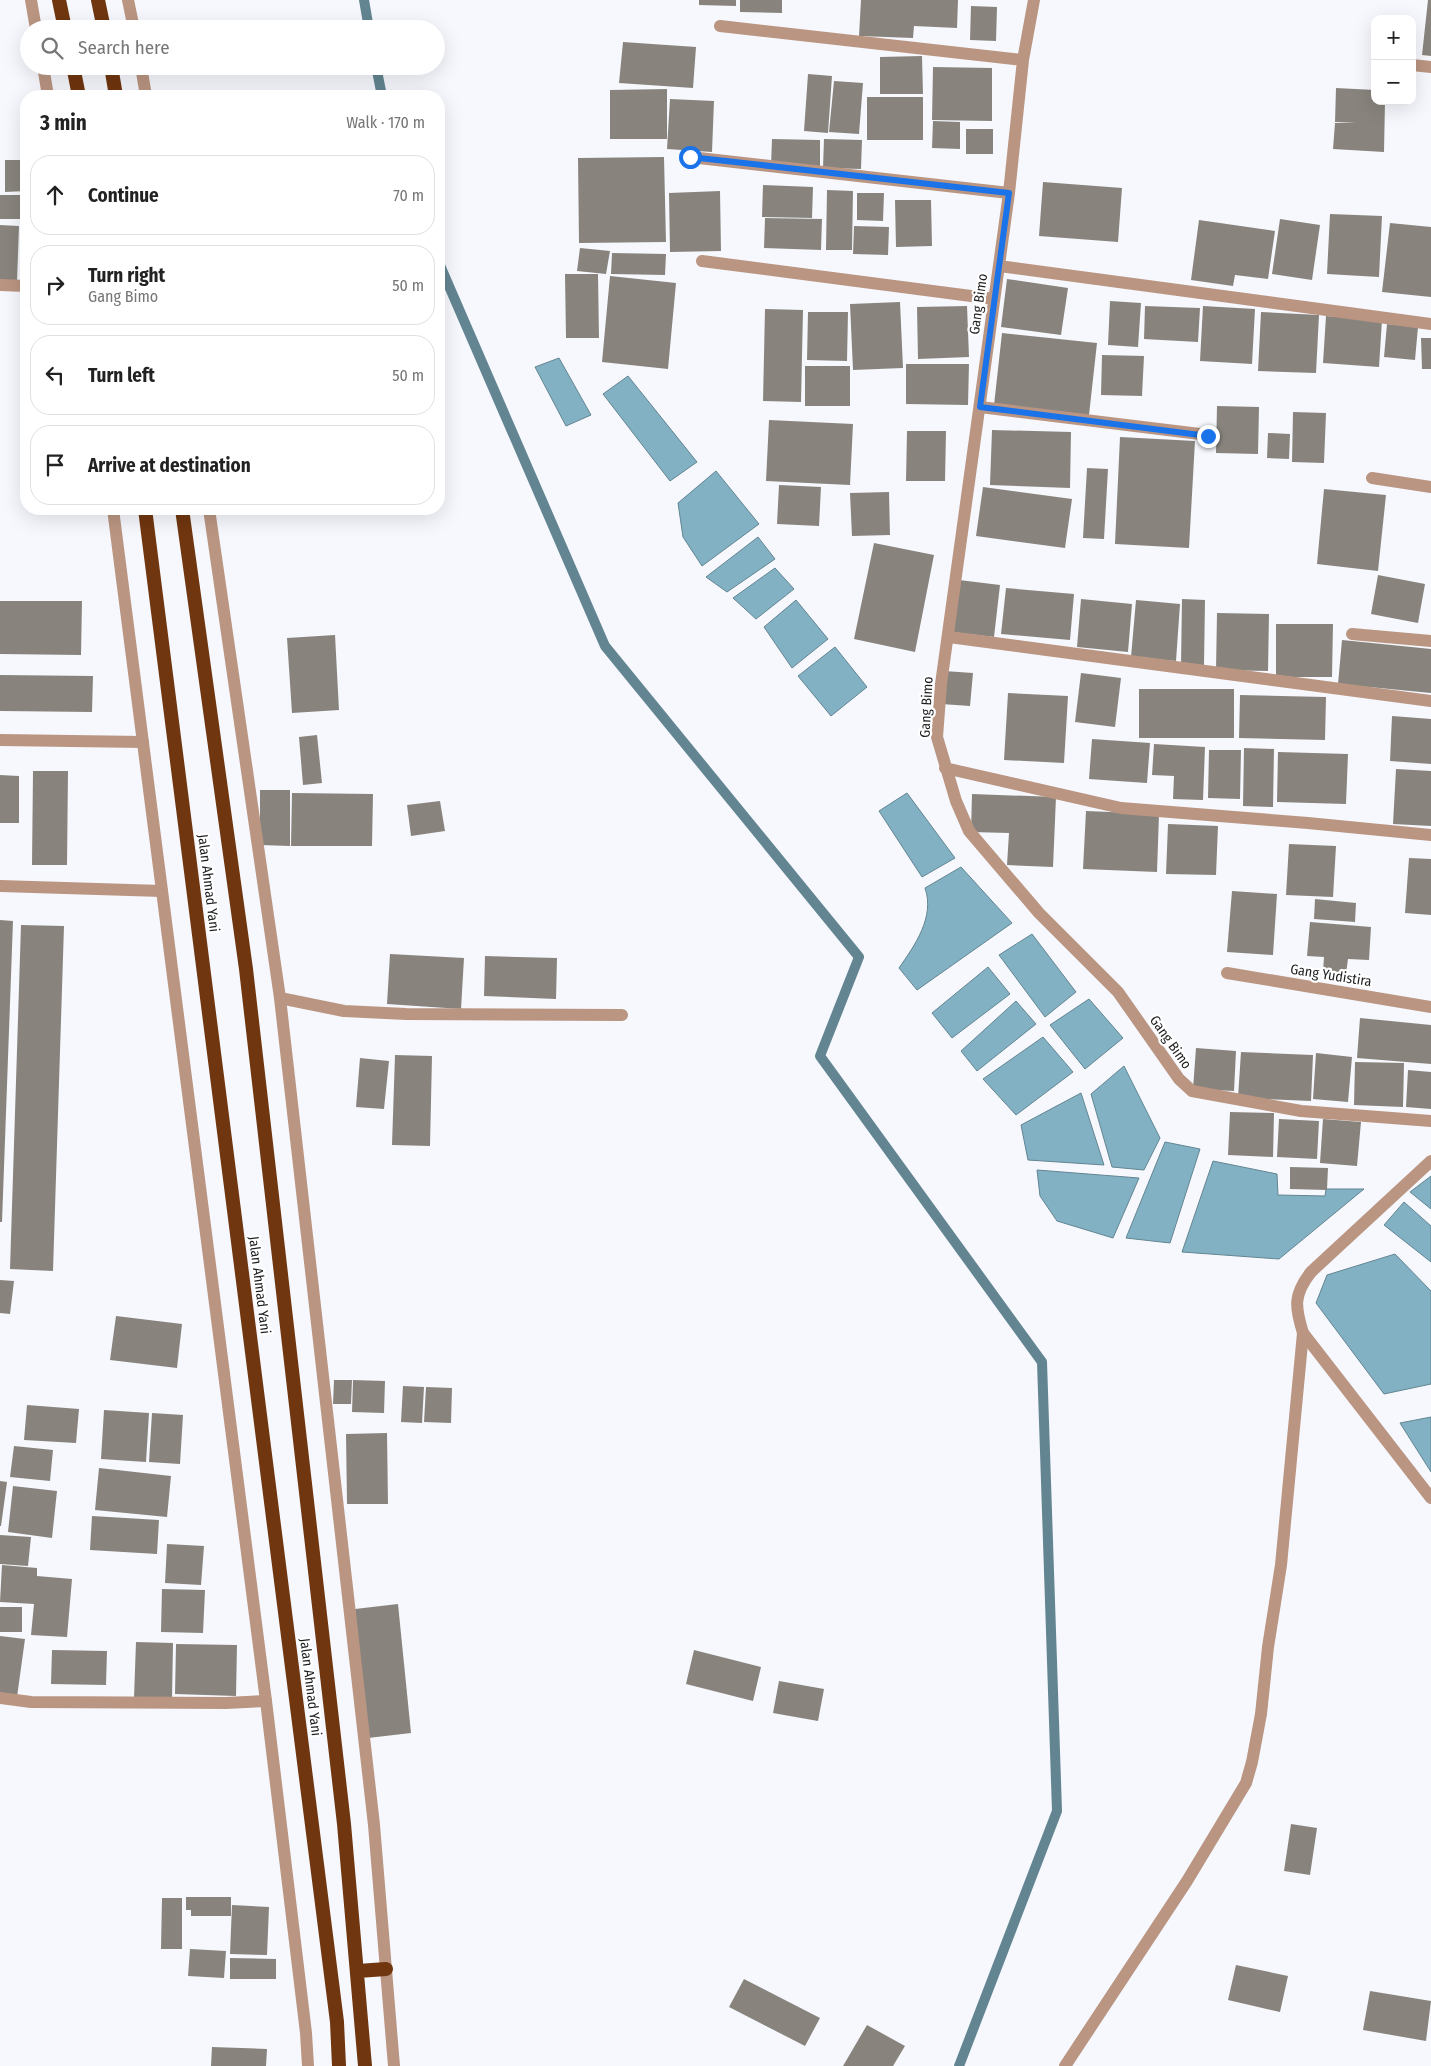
<!DOCTYPE html>
<meta charset="utf-8">
<style>
:root{--surface:#fff;--page:#f6f6f6;--text:#222;--muted:#767676;--line:#e0e0e0}
body{margin:0;font-family:"Fira Sans Condensed",sans-serif;background:var(--page);color:var(--text)}
.controls{position:absolute;right:15px;top:15px;display:grid;overflow:hidden;border-radius:10px;box-shadow:0 5px 20px #0002}
.controls button{width:45px;height:45px;display:grid;place-items:center;padding:0;border:0;border-bottom:1px solid var(--line);background:var(--surface);color:var(--text);font:25px sans-serif}
.stop{position:absolute;width:15px;height:15px;margin:-11px;border:4px solid #1a73e8;border-radius:50%;background:#fff}
.stop.end{background:#1a73e8;border-color:#fff;box-shadow:0 1px 5px #0008}
.list{margin:0;padding:0;list-style:none}
h2{display:flex;justify-content:space-between;align-items:center;height:65px;margin:0;padding:0 20px;font-size:21px}
h2 small{font-size:16px;font-weight:400;color:var(--muted)}
.list li{display:grid;grid-template-columns:32px 1fr auto;gap:15px;align-items:center;box-sizing:border-box;height:80px;margin:0 10px 10px;padding:0 10px;border:1px solid var(--line);border-radius:20px}
.list b{display:block;font-size:19px;white-space:nowrap}
.list p{margin:0;font-size:16px;white-space:nowrap;color:var(--muted)}
.list em{font-size:16px;font-style:normal;color:var(--muted)}
.icon{flex:none;width:28px;height:28px;fill:none;stroke:currentColor;stroke-width:2;stroke-linecap:round;stroke-linejoin:round}
.map{position:relative;flex:none;width:1431px;height:2066px;overflow:hidden}
.search{position:absolute;background:var(--surface);box-shadow:0 5px 20px #0002;left:20px;top:20px;width:425px;height:55px;display:flex;align-items:center;gap:12px;box-sizing:border-box;padding:0 18px;border-radius:28px;color:var(--muted);font-size:19px}
.panel{position:absolute;background:var(--surface);box-shadow:0 5px 20px #0002;left:20px;top:90px;width:425px;height:425px;border-radius:20px}
.map>svg:first-child{display:block}
</style>
<div class="map">
<svg width="1431" height="2066" viewBox="0 0 1431 2066">
<rect width="100%" height="100%" fill="#f6f8fe"/>
<!-- water -->
<path fill="#82b1c3" stroke="#638592" d="M559,358L591,415L566,426L535,367Z
M628,376L697,462L670,481L603,394Z
M716,471L759,524L702,566L683,537L678,503Z
M758,537L775,559L727,592L706,577Z
M775,568L794,589L756,619L733,598Z
M796,600L828,639L792,668L764,627Z
M835,647L867,687L831,716L798,676Z
M907,793L955,858L922,877L879,811Z
M961,867L1012,923L917,990L899,968C915,945 935,917 925,888Z
M1032,934L1076,992L1045,1017L999,955Z
M988,967L1010,994L952,1038L932,1013Z
M1089,999L1123,1038L1085,1069L1050,1025Z
M1016,1001L1036,1024L977,1071L961,1051Z
M1043,1037L1073,1072L1016,1115L983,1079Z
M1124,1066L1160,1138L1144,1170L1112,1167L1091,1094Z
M1081,1093L1104,1165L1028,1160L1021,1125Z
M1165,1142L1200,1149L1170,1243L1126,1238Z
M1213,1161L1277,1174L1278,1195L1325,1196L1326,1189H1364L1279,1259L1182,1252Z
M1037,1170L1139,1178L1113,1238L1057,1221L1040,1196Z
M1431,1176V1209L1410,1192Z
M1404,1202L1431,1226V1262L1384,1225Z
M1395,1254L1431,1291V1384L1384,1394L1316,1303L1327,1275Z
M1431,1417V1472L1400,1423Z"/>
<g fill="none" stroke-linecap="round" stroke-linejoin="round">
<!-- stream -->
<path stroke="#638592" stroke-width="10" d="M364,0L369,29
M376,66L382,96
M439,263L605,646L859,957L820,1056L1042,1362L1057,1811L959,2066"/>
</g>
<!-- building -->
<path fill="#88847d" d="M699,0H736V6L699,5Z
M740,0H782V13L740,12Z
M861,0H958L957,28L914,26L913,38L859,36Z
M1428,0H1431V56L1422,55Z
M971,6L997,7L996,41L970,40Z
M623,42L696,47L693,88L619,83Z
M922,56L923,94H880V57Z
M933,67L992,68V121L932,120Z
M808,74L832,76L828,133L804,131Z
M834,81L863,83L859,134L829,132Z
M1336,88L1375,90V101H1385L1384,152L1333,149L1335,123H1356L1335,122Z
M667,89V139H610V90Z
M867,97H923V140H867Z
M670,99L714,101L712,152L667,149Z
M933,121L960,122V149L932,148Z
M966,129H993V154H966Z
M772,139L820,140V167L771,166Z
M824,139L862,140L861,169L823,168Z
M664,157L666,242L579,243L578,158Z
M5,160H26V191L5,192Z
M1043,182L1122,188L1118,242L1039,236Z
M763,185L813,187L812,218L762,217Z
M827,190L853,191L852,250H826Z
M720,191L721,251L670,252L669,193Z
M857,193H884L883,221L857,220Z
M0,195H26V219H0Z
M895,200H931L932,246L896,247Z
M1330,214L1382,216L1379,277L1327,274Z
M765,218L822,219L821,250L764,248Z
M1280,219L1320,225L1312,280L1272,274Z
M1199,220L1275,231L1268,279L1235,275L1233,286L1191,280Z
M1390,223L1431,227V297L1382,292Z
M0,225L19,226L17,282L0,281Z
M854,226L889,227L888,255L853,254Z
M580,248L610,251L606,274L577,271Z
M612,253L666,254L665,275L611,274Z
M565,274H598L599,338H566Z
M610,276L676,283L668,369L602,362Z
M1007,279L1068,288L1061,335L1001,327Z
M1110,301L1141,303L1138,347L1108,345Z
M900,302L903,368L853,370L850,304Z
M967,306L969,357L918,359L917,307Z
M1145,306L1200,308L1198,342L1144,339Z
M1203,306L1255,309L1252,364L1200,361Z
M765,309L803,310L801,402L763,401Z
M808,312H848L847,361L807,360Z
M1261,312L1319,315L1316,373L1258,371Z
M1326,316L1382,320L1379,367L1323,363Z
M1387,324L1418,327L1415,360L1384,357Z
M1002,333L1097,343L1089,415L994,405Z
M1421,338H1431V369H1422Z
M1102,355L1144,356L1142,396L1101,395Z
M906,364H969L968,405L906,404Z
M805,366H850V406H805Z
M1217,406L1259,407L1258,454L1216,453Z
M1293,412L1326,413L1324,463L1292,462Z
M769,420L853,424L850,485L766,481Z
M992,430L1071,432L1070,488L990,485Z
M907,431H946L945,481H906Z
M1268,433L1290,434L1289,459L1267,458Z
M1120,437L1195,441L1189,548L1115,544Z
M1087,468L1108,469L1104,539L1083,538Z
M779,485L821,487L819,526L777,524Z
M983,487L1072,499L1065,548L976,536Z
M1324,489L1386,495L1378,571L1317,564Z
M889,492L890,535L852,536L850,493Z
M874,543L934,555L915,652L854,639Z
M1378,575L1425,584L1418,623L1371,614Z
M959,580L1000,585L994,637L952,632Z
M1006,588L1074,594L1070,640L1001,634Z
M1081,599L1132,604L1128,652L1077,647Z
M1182,599L1205,600L1204,665H1181Z
M1136,600L1180,604L1176,661L1131,657Z
M0,601H82L81,655L0,654Z
M1217,613L1269,614L1268,671L1216,670Z
M1276,624H1333L1332,677H1276Z
M335,635L339,710L292,713L287,638Z
M1342,640L1431,649V693L1338,684Z
M944,671L973,673L970,706L941,704Z
M1081,673L1121,678L1115,727L1075,722Z
M0,675L93,676L92,712L0,711Z
M1139,689H1234V738H1139Z
M1008,693L1068,696L1064,763L1004,760Z
M1240,695L1326,697L1325,740L1239,738Z
M1392,716L1431,719V764L1390,761Z
M317,735L322,783L303,785L299,737Z
M1092,739L1150,743L1147,783L1089,779Z
M1154,744L1205,747L1203,800L1173,799L1174,776L1152,775Z
M1244,748L1274,749L1273,807L1243,806Z
M1209,750H1241L1240,799L1208,798Z
M1278,752L1348,754L1346,804L1277,802Z
M1396,769L1431,771V826L1393,824Z
M33,771H68L67,865H32Z
M0,775L19,776V823H0Z
M260,790H290V846L260,845Z
M292,793L373,794L372,846H291Z
M972,794L1056,797L1053,867L1007,865L1009,833L971,832Z
M440,801L445,831L411,836L407,805Z
M1086,811L1159,814L1157,872L1083,869Z
M1168,824L1218,826L1216,875L1166,874Z
M1289,844L1336,846L1333,897L1286,895Z
M1409,858L1431,859V915L1405,913Z
M1232,891L1277,894L1273,955L1227,952Z
M1315,899L1356,903L1355,922L1314,919Z
M0,920L13,921L2,1222H0Z
M1310,922L1371,927L1369,960L1348,959L1346,974L1323,972L1324,957L1307,956Z
M21,925L64,926L53,1271L10,1269Z
M390,954L464,958L461,1009L387,1004Z
M485,956L557,958L556,999L484,996Z
M1360,1018L1431,1025V1064L1357,1058Z
M1196,1048L1236,1051L1234,1091L1193,1089Z
M1241,1052L1313,1055L1311,1101L1238,1098Z
M1316,1053L1352,1057L1348,1102L1313,1099Z
M395,1055L432,1056L430,1146L392,1145Z
M360,1058L389,1061L384,1109L356,1107Z
M1355,1062L1404,1063L1403,1107L1354,1105Z
M1408,1070L1431,1072V1109L1406,1107Z
M1230,1112L1274,1113L1273,1157L1228,1155Z
M1279,1119L1319,1121L1317,1159L1277,1157Z
M1323,1119L1361,1122L1357,1166L1320,1163Z
M1290,1167L1328,1168L1327,1190L1290,1189Z
M0,1280L14,1281L10,1314L0,1313Z
M116,1316L182,1324L177,1368L110,1360Z
M334,1380H352L351,1404H333Z
M353,1380L385,1381L384,1413L352,1412Z
M403,1386L424,1387L422,1423L401,1422Z
M426,1387L452,1388L451,1423L424,1422Z
M27,1405L79,1409L76,1443L24,1440Z
M104,1410L149,1413L146,1462L101,1459Z
M152,1413L183,1415L180,1464L149,1462Z
M387,1433L388,1504H347L346,1434Z
M14,1446L53,1450L50,1481L10,1477Z
M99,1468L171,1476L167,1517L95,1510Z
M0,1481L7,1482L1,1526H0Z
M13,1486L57,1491L52,1538L8,1532Z
M92,1516L159,1520L157,1554L90,1550Z
M0,1535L31,1537L28,1566L0,1564Z
M167,1544L204,1546L201,1585L165,1583Z
M2,1565L37,1568V1576L72,1579L67,1637L31,1635L34,1604L0,1602Z
M162,1589L205,1590L203,1633L161,1632Z
M398,1604L411,1733L368,1738L355,1609Z
M0,1607H22V1632H0Z
M0,1636L25,1639L17,1697L0,1695Z
M136,1642L173,1643L172,1699L134,1698Z
M176,1644L237,1645L236,1696L175,1694Z
M52,1650L107,1651L106,1685L51,1684Z
M694,1650L761,1667L753,1701L686,1684Z
M779,1681L824,1689L818,1721L773,1713Z
M1291,1824L1317,1828L1310,1875L1284,1871Z
M186,1897H231V1916H191V1910H186Z
M162,1898H182V1949H161Z
M232,1905L269,1907L267,1955L230,1954Z
M190,1949L226,1951L224,1978L188,1976Z
M230,1958L276,1959V1979H230Z
M1236,1965L1288,1976L1280,2012L1228,2000Z
M744,1979L820,2018L805,2046L729,2007Z
M1370,1991L1431,2001L1426,2041L1363,2030Z
M867,2025L905,2046L893,2066H843Z
M212,2047L267,2049L266,2066H211Z"/>
<g fill="none" stroke-linecap="round" stroke-linejoin="round">
<!-- service -->
<path stroke="#ba9582" stroke-width="12" d="M1372,478L1431,487
M0,740L143,742
M0,886L162,891
M1065,2066L1187,1881L1246,1783L1252,1762L1261,1714L1268,1647L1281,1565L1303,1333"/>
<!-- minor -->
<path stroke="#ba9582" stroke-width="12" d="M1034,0L1023,60L1009,193L941,684L937,737L956,801L969,831L1039,913L1118,992L1179,1079L1192,1091L1301,1111L1431,1121
M720,26L1023,60
M1412,65L1431,67
M690,157L1009,193
M702,261L994,299
M999,266L1431,324
M0,285L26,286
M980,407L1208,435
M1352,634L1431,641
M949,637L1431,701
M945,768L1121,808L1308,823L1431,835
M1227,973L1431,1007
M280,998L344,1011L406,1014L622,1015
M1431,1161L1311,1272C1293,1295 1295,1307 1303,1333L1431,1498
M0,1698L31,1702L226,1703L266,1701"/>
<!-- tertiary -->
<path stroke="#ba9582" stroke-width="12" d="M31,0L36,29
M128,0L134,29
M43,66L48,96
M141,66L146,96
M113,509L266,1701L306,2033L308,2066
M209,509L280,998L374,1825L394,2066"/>
<!-- trunk -->
<path stroke="#70360f" stroke-width="14" d="M59,0L65,29
M98,0L104,29
M73,66L79,96
M111,66L116,96
M145,509L337,2022L339,2066
M182,509L246,969L344,1824L365,2066
M358,1971L386,1969"/>
</g>
<g fill="none" stroke-linecap="round" stroke-linejoin="round">
<!-- route -->
<path stroke="#1a73e8" stroke-width="6" d="M690,157L1009,193L980,407L1208,436"/>
</g>
<g text-anchor="middle" stroke-width="4.5" stroke-linejoin="round" paint-order="stroke">
<!-- street labels -->
<g font-size="14" fill="#1c1d1f" stroke="#fff">
<text transform="translate(978 304) rotate(-82)" y="5">Gang Bimo</text>
<text transform="translate(926 707) rotate(-87)" y="5">Gang Bimo</text>
<text transform="translate(209 883) rotate(83)" y="5">Jalan Ahmad Yani</text>
<text transform="translate(1331 975) rotate(9)" y="5">Gang Yudistira</text>
<text transform="translate(1171 1042) rotate(55)" y="5">Gang Bimo</text>
<text transform="translate(260 1285) rotate(83)" y="5">Jalan Ahmad Yani</text>
<text transform="translate(311 1687) rotate(83)" y="5">Jalan Ahmad Yani</text>
</g>
</g>
</svg>
<div class="controls">
<button>+</button>
<button>−</button>
</div>
<div class="stop" style="left:690px;top:157px"></div>
<div class="stop end" style="left:1208px;top:436px"></div>
<div class="search"><svg class="icon" aria-label="search" viewBox="0 0 24 24"><circle cx="10" cy="10" r="6"/><path d="M15 15l6 6"/></svg>Search here</div>
<section class="panel">
<h2>3 min<small>Walk · 170 m</small></h2>
<ul class="list">
<li><svg class="icon" aria-label="ahead" viewBox="0 0 24 24"><path d="M12 20V5M6 11l6-6 6 6"/></svg><div><b>Continue</b></div><em>70 m</em></li>
<li><svg class="icon" aria-label="right" viewBox="0 0 24 24"><path d="M7 20v-9h11M14 6l5 5-5 5"/></svg><div><b>Turn right</b><p>Gang Bimo</p></div><em>50 m</em></li>
<li><svg class="icon" aria-label="left" viewBox="0 0 24 24"><path d="M17 20v-9H6M10 6l-5 5 5 5"/></svg><div><b>Turn left</b></div><em>50 m</em></li>
<li><svg class="icon" aria-label="arrive" viewBox="0 0 24 24"><path d="M6 21V4h12l-3 4 3 4H6"/></svg><div><b>Arrive at destination</b></div></li>
</ul>
</section>
</div>
